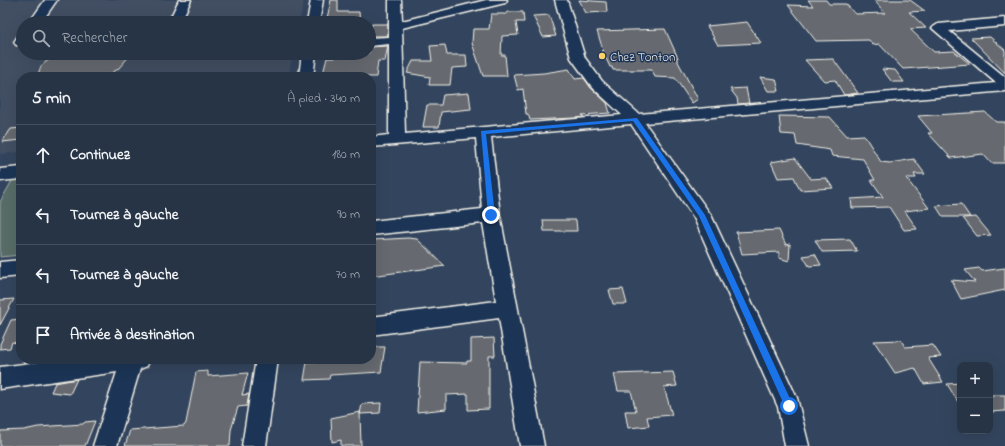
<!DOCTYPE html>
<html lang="fr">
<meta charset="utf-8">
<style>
:root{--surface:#263446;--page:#2e3c4d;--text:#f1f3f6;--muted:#a4aab3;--line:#424f5f}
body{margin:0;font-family:"Indie Flower",sans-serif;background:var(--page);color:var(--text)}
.controls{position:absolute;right:12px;bottom:12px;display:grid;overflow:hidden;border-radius:8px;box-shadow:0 4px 16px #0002}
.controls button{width:36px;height:36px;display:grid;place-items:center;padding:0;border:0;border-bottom:1px solid var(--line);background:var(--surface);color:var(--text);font:20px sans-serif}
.stop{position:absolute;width:12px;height:12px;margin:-9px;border:3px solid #1a73e8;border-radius:50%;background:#fff}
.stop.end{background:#1a73e8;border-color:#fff;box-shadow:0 1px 4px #0008}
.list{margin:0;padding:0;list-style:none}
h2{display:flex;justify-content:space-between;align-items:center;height:52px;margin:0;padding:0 16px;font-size:17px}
h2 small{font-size:13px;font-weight:400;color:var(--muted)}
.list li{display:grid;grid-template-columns:26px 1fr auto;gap:12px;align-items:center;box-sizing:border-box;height:60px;padding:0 16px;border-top:1px solid var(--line)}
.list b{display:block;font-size:15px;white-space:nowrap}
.list em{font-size:13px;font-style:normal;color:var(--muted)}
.icon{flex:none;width:22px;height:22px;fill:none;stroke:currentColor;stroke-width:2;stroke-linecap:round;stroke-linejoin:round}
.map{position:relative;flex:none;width:1005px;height:446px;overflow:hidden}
.search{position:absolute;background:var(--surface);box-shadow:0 4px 16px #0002;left:16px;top:16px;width:360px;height:44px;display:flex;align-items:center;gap:10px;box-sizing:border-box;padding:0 14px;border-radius:22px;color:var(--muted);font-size:15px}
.panel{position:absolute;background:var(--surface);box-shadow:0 4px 16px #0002;left:16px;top:72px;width:360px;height:292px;border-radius:16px}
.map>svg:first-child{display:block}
</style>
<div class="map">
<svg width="1005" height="446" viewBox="0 0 1005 446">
<rect width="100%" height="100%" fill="#33455e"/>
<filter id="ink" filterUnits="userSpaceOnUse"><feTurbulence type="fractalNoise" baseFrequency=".025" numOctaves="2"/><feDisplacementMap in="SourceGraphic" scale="8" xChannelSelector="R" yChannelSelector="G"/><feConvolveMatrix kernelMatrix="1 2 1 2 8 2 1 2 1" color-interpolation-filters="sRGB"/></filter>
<g filter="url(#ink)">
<!-- built -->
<path fill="#425063" d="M0,0H304L299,23H23V53H293L288,77H21V152L0,154Z"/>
<!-- green -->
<path fill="#586d68" stroke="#a6afa8" d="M13,179H21V255L0,257V202Z"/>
<!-- building -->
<path fill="#666a70" stroke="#f4f1e8" d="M331,0H338V12H359L360,23H326Z
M579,0L606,2L607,12L586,13Z
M808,0H826L829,4H846L855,14L885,13L874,0H910L925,11L909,12L926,28L910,29L934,52L954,51L970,64L903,69L879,44L873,45L869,40L816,41L788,5L813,6Z
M507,12H523L524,22H516L518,35L502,36L501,55H505L507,76H483L472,43L473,29H489L491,14H507Z
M549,15L556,36L543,37L533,16Z
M747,22L761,43L718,45L707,26Z
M372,24H388V36H370Z
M665,29L678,58H676L698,99L692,103L675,78L655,77L652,70H613L612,67H610L602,50H603L597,31Z
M990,37L1005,50V73L971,38Z
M445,45L447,55H466L467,67L452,68L450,85H429L430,77L407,73L413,61H432L430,46Z
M388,46L385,61H378L376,77H322L327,58H335L337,53H369V47Z
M57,53H132L118,69L105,77H37L41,66Z
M833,59L836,63L858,93L844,95L835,80L824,81L805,60Z
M569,69L575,79L584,78L591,88L607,103L610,113L582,115L584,117L575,118L530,120L528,114H526L523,89L518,90L514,75L544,73Z
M882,69L895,70L904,82H892Z
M760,77L776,79L779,91H768Z
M746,88L749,103L738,104L737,98L730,89Z
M469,93L471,109L441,112L439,127H423L427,105H441L443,95Z
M985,112L996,122H1005V163H991L983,154L951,158L928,133H932L918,116Z
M779,116L830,117L847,136L864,135L881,162L890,163L914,159L925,174H914L916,178H906L929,208L905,211L917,229L904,230L889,207L852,208L851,199L883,197L871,180H875L863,159L832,156L830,150L797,145L795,135L781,134Z
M21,128V140L2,142L11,129Z
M795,158L811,179L826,178L833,188L800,190L794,177L778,178L771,162Z
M961,204L970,217H943L936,206Z
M976,217L991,235L977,236L963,218Z
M543,220H576L577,231H544Z
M779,230L786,245L790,244L789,261L779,258V252L742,254L736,232Z
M408,238L417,239L445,266L371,276V257L375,256L372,240Z
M850,239L857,251L822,252L815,240Z
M815,254L821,265L809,266L803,256Z
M979,268L982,271L1005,268V290L961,299L951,280L975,282L965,270Z
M623,289L627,304H613L609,290Z
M14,299L0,325V300Z
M21,319V344L12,342L10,348L0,349V344L11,320Z
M494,338L495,356H489V409L468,410V394L446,395V409L417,412L420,362L467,363V361H471V339Z
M901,340L905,347L933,345L941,357L928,358L943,382L924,384L915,368L895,373L874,341Z
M372,347H385L381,372L330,375L329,379L304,380L307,362L333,361L334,359H371Z
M208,371V376L248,373L242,395L249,394L247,406L238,407L231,430L230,446H125L130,430L184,426L186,423L196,372Z
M673,372L677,386L664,387L672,415L647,417L649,426L628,428L625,411H636L631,391H618L614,374Z
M77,379L70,394L51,392L55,383Z
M960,383V405L947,384Z
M990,395H1005V411L990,412Z
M381,403L380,413L360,414L362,404Z
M360,412L361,446H341V440L332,442L331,418Z
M95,421L85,446H0V431L24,430L38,427L83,424L85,422Z"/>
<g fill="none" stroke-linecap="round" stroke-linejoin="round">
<defs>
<path id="minor" d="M45,0H57L41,23H29Z
M179,0H191L180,23H168Z
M311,0H323L319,23H307Z
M389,0H401L402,21L486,0H507L505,3L402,28L405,134L622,115L592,87L571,58L555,0H567L585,58L602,81L639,114L996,83L932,28L938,24L1005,18V26L949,31L1005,77V91L645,123L711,215L797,398L809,446H785L778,407L694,218L631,124L491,137L500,215L544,446H520L499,318L371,335V317L496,301L483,223L371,235V221L482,209L476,138L371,147V137L389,135V44L369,46V38L389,37Z
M23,35V45H16L14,42L18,36Z
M302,53H316L313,77H299Z
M21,167V179L0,181V169Z
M21,260V276L0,278V262Z
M63,359H150L147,366L140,369L117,446H93L117,372L0,389V367Z
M256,359H278L266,446H242Z"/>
</defs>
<!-- minor casing -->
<use href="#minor" stroke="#f4f1e8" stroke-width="3"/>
<!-- minor -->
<use href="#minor" fill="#1d3557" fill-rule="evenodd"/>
</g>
</g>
<!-- route -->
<path fill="#1a73e8" d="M637,118L705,215L792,403V409H786L699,216L633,121L486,134L495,215L491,217L488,215L481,131Z"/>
<!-- markers -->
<circle fill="#ffd166" stroke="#1d3557" stroke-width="1.5" cx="602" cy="56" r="4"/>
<g text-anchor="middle" stroke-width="3" stroke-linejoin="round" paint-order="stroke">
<!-- far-poi labels -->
<g font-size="13" fill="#f4f1e8" stroke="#1d3557" text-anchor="start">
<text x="610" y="61">Chez Tonton</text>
</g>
</g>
</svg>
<div class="controls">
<button>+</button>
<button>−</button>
</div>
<div class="stop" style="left:789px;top:406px"></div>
<div class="stop end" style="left:491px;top:215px"></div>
<div class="search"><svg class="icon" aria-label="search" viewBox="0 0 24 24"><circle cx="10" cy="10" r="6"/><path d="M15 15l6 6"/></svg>Rechercher</div>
<section class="panel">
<h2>5 min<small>À pied · 340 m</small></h2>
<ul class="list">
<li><svg class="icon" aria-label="ahead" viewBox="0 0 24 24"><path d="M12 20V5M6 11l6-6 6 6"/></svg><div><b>Continuez</b></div><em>180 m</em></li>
<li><svg class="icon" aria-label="left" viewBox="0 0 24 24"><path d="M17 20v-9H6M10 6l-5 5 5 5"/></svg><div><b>Tournez à gauche</b></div><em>90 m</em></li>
<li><svg class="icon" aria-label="left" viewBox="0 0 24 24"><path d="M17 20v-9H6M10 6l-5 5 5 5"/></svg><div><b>Tournez à gauche</b></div><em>70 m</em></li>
<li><svg class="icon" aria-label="arrive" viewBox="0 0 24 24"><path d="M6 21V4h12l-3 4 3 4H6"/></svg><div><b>Arrivée à destination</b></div></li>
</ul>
</section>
</div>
